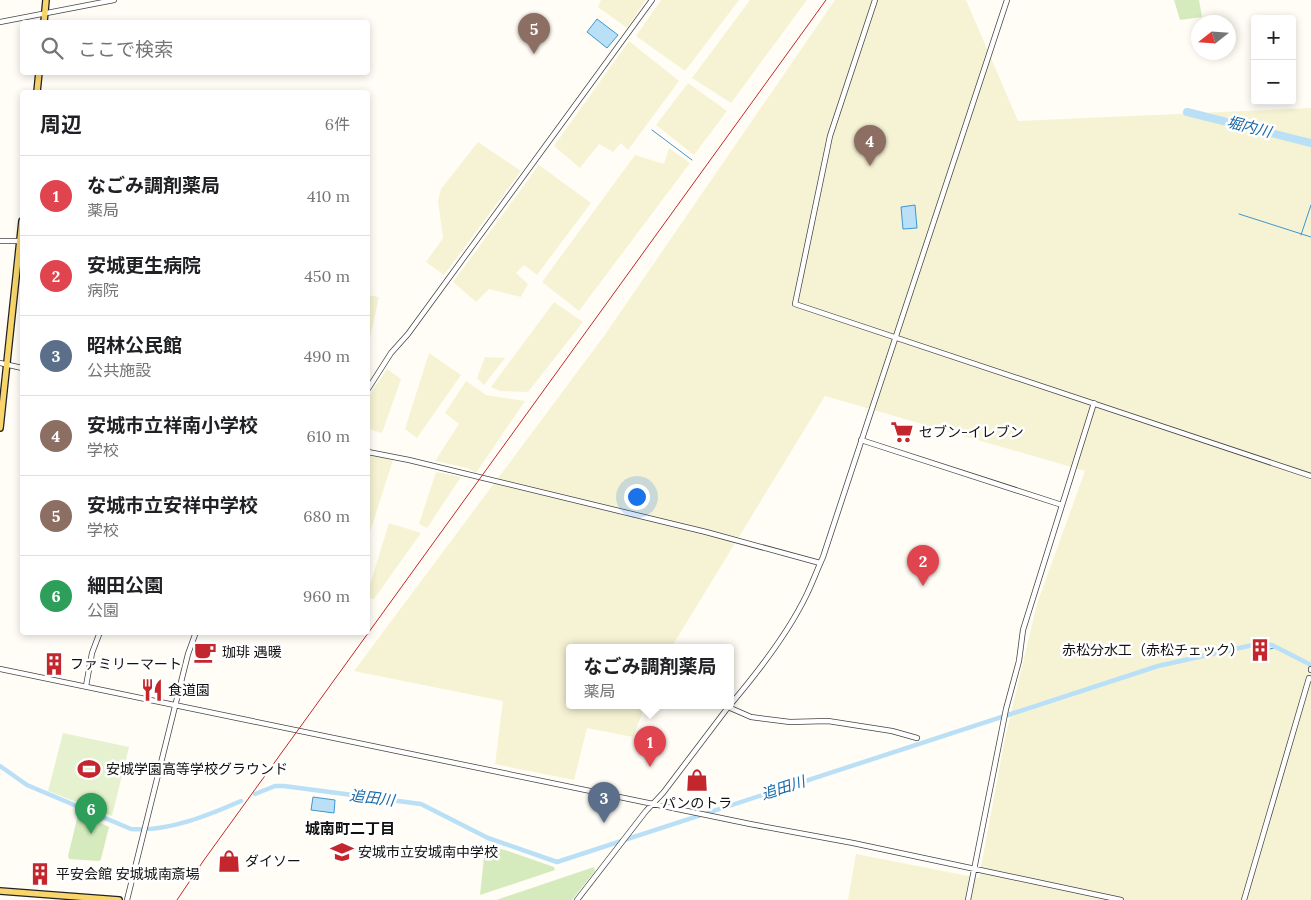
<!DOCTYPE html>
<html lang="ja">
<meta charset="utf-8">
<style>
:root{--surface:#fff;--page:#f2f2f2;--text:#202124;--muted:#757577;--line:#e0e0e0;--accent:#d93025}
body{margin:0;font-family:Lora,"Noto Sans JP",serif;background:var(--page);color:var(--text)}
.controls{position:absolute;right:15px;top:15px;display:grid;overflow:hidden;border-radius:5px;box-shadow:0 2px 8px #0003}
.controls button{width:45px;height:45px;display:grid;place-items:center;padding:0;border:0;border-bottom:1px solid var(--line);background:var(--surface);color:var(--text);font:25px sans-serif}
.compass{position:absolute;left:1191px;top:15px;width:45px;height:45px;border-radius:50%;background:var(--surface);box-shadow:0 2px 8px #0003;rotate:253deg}
.you{position:absolute;left:636px;top:496px;width:18px;height:18px;margin:-12px;border:4px solid #fff;border-radius:50%;background:#1a73e8;box-shadow:0 0 0 8px #1a73e833}
.badge{display:grid;place-items:center;width:32px;height:32px;border-radius:50%;background:var(--accent);color:#fff;font-size:16px;font-weight:700}
.pin{position:absolute;translate:-50% -41px;filter:drop-shadow(0 1px 2px #0008)}
.pin::after{content:'';position:absolute;top:26px;width:18px;height:15px;background:inherit;clip-path:polygon(0 0,100% 0,50% 100%)}
.popup{position:absolute;left:566px;top:644px;width:168px;height:65px;box-sizing:border-box;display:grid;place-content:center;border-radius:5px;background:var(--surface);filter:drop-shadow(0 1px 4px #0005);font-size:16px;white-space:nowrap;color:var(--muted)}
.popup b{font-size:19px;color:var(--text)}
.popup::after{content:'';position:absolute;left:50%;top:100%;margin-left:-10px;border:10px solid transparent;border-top-color:var(--surface)}
.list{margin:0;padding:0;list-style:none}
h2{display:flex;justify-content:space-between;align-items:center;height:65px;margin:0;padding:0 20px;font-size:21px}
h2 small{font-size:16px;font-weight:400;color:var(--muted)}
.list li{display:grid;grid-template-columns:32px 1fr auto;gap:15px;align-items:center;box-sizing:border-box;height:80px;padding:0 20px;border-top:1px solid var(--line)}
.list b{display:block;font-size:19px;white-space:nowrap}
.list p{margin:0;font-size:16px;white-space:nowrap;color:var(--muted)}
.list em{font-size:16px;font-style:normal;color:var(--muted)}
.icon{flex:none;width:28px;height:28px;fill:none;stroke:currentColor;stroke-width:2;stroke-linecap:round;stroke-linejoin:round}
.map{position:relative;flex:none;width:1311px;height:900px;overflow:hidden}
.search{position:absolute;background:var(--surface);box-shadow:0 2px 8px #0003;left:20px;top:20px;width:350px;height:55px;display:flex;align-items:center;gap:12px;box-sizing:border-box;padding:0 18px;border-radius:5px;color:var(--muted);font-size:19px}
.panel{position:absolute;background:var(--surface);box-shadow:0 2px 8px #0003;left:20px;top:90px;width:350px;height:545px;border-radius:5px}
.map>svg:first-child{display:block}
</style>
<div class="map">
<svg width="1311" height="900" viewBox="0 0 1311 900">
<rect width="100%" height="100%" fill="#fffdf5"/>
<!-- farmland -->
<path fill="#f6f3d4" d="M601,0H646L627,28L598,7Z
M661,0H739L685,71L636,36Z
M750,0H807L731,103L692,78Z
M835,0H966L1018,121L1311,108V900H848L856,854L979,878L1005,738L1037,604L1085,471L825,396L671,648H570V706H645L633,737L587,728L574,780L495,764L503,701L354,671L604,336Z
M629,41L679,81L628,150L621,143L613,152L599,144L580,168L554,146Z
M688,83L727,111L694,155L656,125Z
M478,142L521,171L444,275L426,262L443,238L438,201L441,189Z
M669,148L690,163L579,311L542,282L635,155L664,164Z
M539,165L591,203L537,275L524,265L516,273L528,284L521,297L489,289L476,302L453,282Z
M368,295L379,297L368,347Z
M554,302L583,322L528,392L500,391L491,387Z
M429,353L461,375L417,438L405,429Z
M485,357L505,358L484,385L477,378Z
M387,369L401,379L382,433L369,429L368,431V397Z
M466,381L486,395L525,401L476,473L467,468L435,461L459,424L445,413Z
M368,455L393,460L368,538Z
M436,472L461,477L427,528L419,524Z
M389,523L421,533L374,599L368,598V591Z"/>
<!-- green -->
<path fill="#d5ebbd" d="M1174,0H1199L1202,17L1180,20Z
M81,814L109,827L101,859L99,861L69,859L68,856L78,815Z
M486,846L505,850L554,867L555,870L480,895L485,848Z
M594,867L595,871L572,900H496Z"/>
<!-- pitch -->
<path fill="#e6f2cf" d="M63,733L129,747L112,816L48,791Z"/>
<!-- water -->
<path fill="#b9e0f7" stroke="#3f96cf" d="M597,19L618,35L607,48L587,32Z
M915,205L917,228L903,229L901,207Z
M313,797L335,800L334,813L311,810Z"/>
<g fill="none" stroke-linecap="round" stroke-linejoin="round">
<!-- stream -->
<path stroke="#3f96cf" stroke-width="1" d="M652,130L692,160
M1239,214L1311,237
M1301,235L1311,205
M1270,649L1277,647"/>
<!-- canal -->
<path stroke="#b9e0f7" stroke-width="4.5" d="M0,766L27,785L131,829C168,832 209,815 241,801
M255,794L275,786H284L421,804L488,838L557,862L1158,666L1262,643L1272,645L1311,665"/>
<!-- river -->
<path stroke="#b9e0f7" stroke-width="8" d="M1187,112L1311,143"/>
<defs>
<path id="tertiary" d="M875,0L830,136L795,304L1311,476
M0,22L114,0
M0,241H21
M0,363L22,368
M368,389L391,353L408,334L652,0
M861,440L1062,505
M368,452L409,460L706,532L820,563
M0,669L750,824L853,843L1121,900
M1311,670V669
M86,686L92,653L100,632
M730,705C758,672 787,635 806,596C812,584 817,570 823,557L1007,0
M728,707L751,717L790,722L828,721L892,731L917,738
M127,900L188,654L196,632
M577,900L646,811L663,793L729,706
M968,900L1006,709L1019,661L1023,630L1094,403
M1244,900L1309,678L1311,679"/>
<path id="primary" d="M44,22L46,0
M37,92L39,72
M0,428L22,221
M0,891L119,900"/>
</defs>
<!-- tertiary casing -->
<use href="#tertiary" stroke="#444" stroke-width="6"/>
<!-- primary casing -->
<use href="#primary" stroke="#222" stroke-width="8"/>
<!-- tertiary -->
<use href="#tertiary" stroke="#fff" stroke-width="4.5"/>
<!-- primary -->
<use href="#primary" stroke="#f9d66b" stroke-width="5.5"/>
<!-- rail -->
<path stroke="#c4262e" stroke-width="1" d="M177,900L204,860L826,0"/>
</g>
<!-- icons -->
<defs>
<symbol id="supermarket-bare" viewBox="-9 -9 18 18"><path d="M-6-5.5h2.5l.6 2H6L4.5 2H-2.5L-4.4-4H-6ZM-1.5 3.2a1.3 1.3 0 1 0 .1 0ZM3 3.2a1.3 1.3 0 1 0 .1 0Z" fill="#c4262e" stroke="#fff" stroke-width="2.5" paint-order="stroke"/></symbol>
<symbol id="building-bare" viewBox="-9 -9 18 18"><path d="M-4-6H4V6H1V3H-1V6H-4ZM-2.5-4.3h1.7v1.8h-1.7ZM.8-4.3h1.7v1.8H.8ZM-2.5-1h1.7V.8h-1.7ZM.8-1h1.7V.8H.8Z" fill="#c4262e" stroke="#fff" stroke-width="2.5" paint-order="stroke"/></symbol>
<symbol id="cafe-bare" viewBox="-9 -9 18 18"><path d="M-5.5-4.5H6V0H3Q3 3.5 0 3.5H-2.5Q-5.5 3.5-5.5 0ZM3-3.2v2h1.7v-2ZM-6 4.5H4V6H-6Z" fill="#c4262e" stroke="#fff" stroke-width="2.5" paint-order="stroke"/></symbol>
<symbol id="restaurant-bare" viewBox="-9 -9 18 18"><path d="M-5-6h1v4h1v-4h1v4h1v-4h1v5L-1.5 .5V6h-2V.5L-5-1ZM5-6V6H3V1.5H1.5Q1.5-4 5-6Z" fill="#c4262e" stroke="#fff" stroke-width="2.5" paint-order="stroke"/></symbol>
<symbol id="stadium-bare" viewBox="-9 -9 18 18"><path d="M0-5a6.5 5 0 1 0 0 10a6.5 5 0 1 0 0-10ZM-3.5-1.8h7v3.6h-7Z" fill="#c4262e" stroke="#fff" stroke-width="2.5" paint-order="stroke"/></symbol>
<symbol id="shop-bare" viewBox="-9 -9 18 18"><path d="M-5-2.5h2.3a2.7 3.5 0 0 1 5.4 0H5L5.5 6h-11ZM-1.5-2.5h3a1.5 2.3 0 0 0-3 0Z" fill="#c4262e" stroke="#fff" stroke-width="2.5" paint-order="stroke"/></symbol>
<symbol id="school-bare" viewBox="-9 -9 18 18"><path d="M0-5L7-2L0 1L-7-2ZM-4 1L0 2.5L4 1V4Q0 6-4 4Z" fill="#c4262e" stroke="#fff" stroke-width="2.5" paint-order="stroke"/></symbol>
</defs>
<g fill-rule="evenodd">
<use href="#supermarket-bare" x="886" y="416" width="32" height="32"/>
<use href="#building-bare" x="1244" y="634" width="32" height="32"/>
<use href="#cafe-bare" x="189" y="636" width="32" height="32"/>
<use href="#building-bare" x="38" y="648" width="32" height="32"/>
<use href="#restaurant-bare" x="136" y="674" width="32" height="32"/>
<use href="#stadium-bare" x="73" y="753" width="32" height="32"/>
<use href="#shop-bare" x="681" y="764" width="32" height="32"/>
<use href="#school-bare" x="326" y="836" width="32" height="32"/>
<use href="#shop-bare" x="213" y="845" width="32" height="32"/>
<use href="#building-bare" x="24" y="858" width="32" height="32"/>
</g>
<g text-anchor="middle" stroke-width="5" stroke-linejoin="round" paint-order="stroke">
<!-- poi labels -->
<g font-size="14" fill="#111" stroke="#fff" text-anchor="start">
<text x="919" y="437">セブン-イレブン</text>
<text x="1244" y="655" text-anchor="end">赤松分水工（赤松チェック）</text>
<text x="222" y="657">珈琲 遇暖</text>
<text x="70" y="669">ファミリーマート</text>
<text x="168" y="695">食道園</text>
<text x="106" y="774">安城学園高等学校グラウンド</text>
<text x="697" y="808" text-anchor="middle">パンのトラ</text>
<text x="358" y="857">安城市立安城南中学校</text>
<text x="245" y="866">ダイソー</text>
<text x="56" y="879">平安会館 安城城南斎場</text>
</g>
<!-- water labels -->
<g font-size="15" font-style="italic" fill="#1768a6" stroke="#fff">
<text transform="translate(1249 127) rotate(14)" y="5">堀内川</text>
<text transform="translate(783 788) rotate(-18)" y="5">追田川</text>
<text transform="translate(372 798) rotate(7)" y="5">追田川</text>
</g>
<!-- neighbourhood labels -->
<g font-size="15" font-weight="bold" fill="#111" stroke="#fff">
<text x="350" y="834">城南町二丁目</text>
</g>
</g>
</svg>
<div class="controls">
<button>+</button>
<button>−</button>
</div>
<svg class="compass" viewBox="-18 -18 36 36"><path d="M0-13l5 13h-10z" fill="#e53935"/><path d="M0 13l5-13h-10z" fill="#757577"/></svg>
<div class="you"></div>
<div class="pin badge" style="left:650px;top:767px;background:#e0444e">1</div>
<div class="popup"><b>なごみ調剤薬局</b>薬局</div>
<div class="pin badge" style="left:923px;top:586px;background:#e0444e">2</div>
<div class="pin badge" style="left:604px;top:823px;background:#5c6f8a">3</div>
<div class="pin badge" style="left:870px;top:166px;background:#8d6e63">4</div>
<div class="pin badge" style="left:534px;top:54px;background:#8d6e63">5</div>
<div class="pin badge" style="left:91px;top:834px;background:#2e9e5b">6</div>
<div class="search"><svg class="icon" aria-label="search" viewBox="0 0 24 24"><circle cx="10" cy="10" r="6"/><path d="M15 15l6 6"/></svg>ここで検索</div>
<section class="panel">
<h2>周辺<small>6件</small></h2>
<ul class="list">
<li><span class="badge" style="background:#e0444e">1</span><div><b>なごみ調剤薬局</b><p>薬局</p></div><em>410 m</em></li>
<li><span class="badge" style="background:#e0444e">2</span><div><b>安城更生病院</b><p>病院</p></div><em>450 m</em></li>
<li><span class="badge" style="background:#5c6f8a">3</span><div><b>昭林公民館</b><p>公共施設</p></div><em>490 m</em></li>
<li><span class="badge" style="background:#8d6e63">4</span><div><b>安城市立祥南小学校</b><p>学校</p></div><em>610 m</em></li>
<li><span class="badge" style="background:#8d6e63">5</span><div><b>安城市立安祥中学校</b><p>学校</p></div><em>680 m</em></li>
<li><span class="badge" style="background:#2e9e5b">6</span><div><b>細田公園</b><p>公園</p></div><em>960 m</em></li>
</ul>
</section>
</div>
